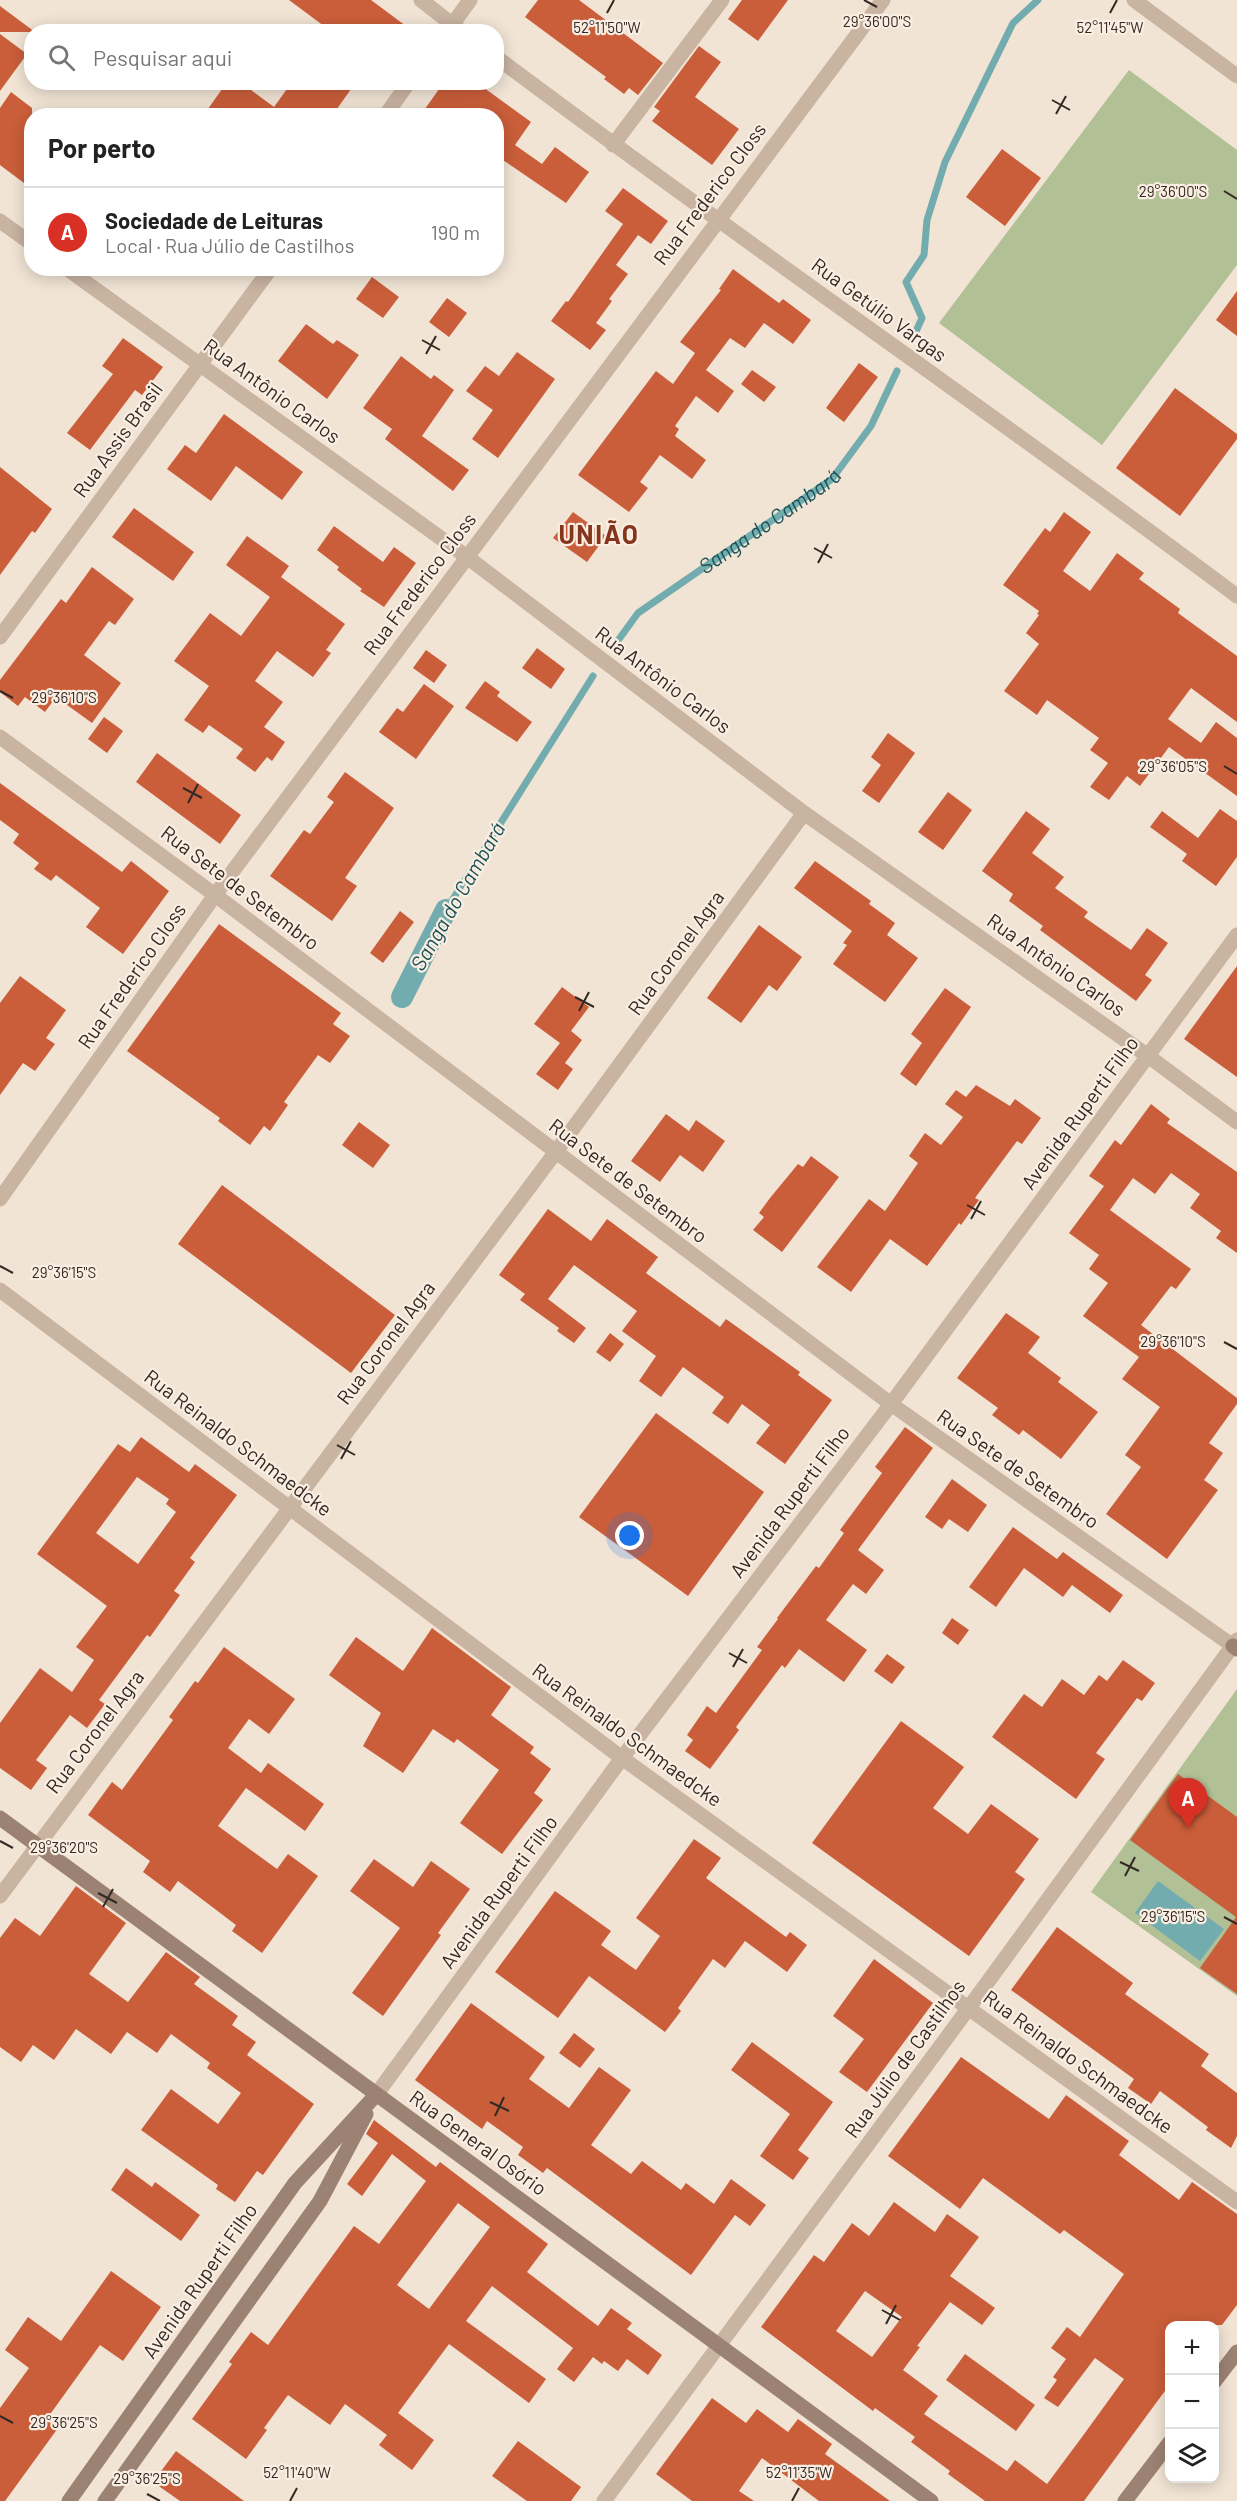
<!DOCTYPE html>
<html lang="pt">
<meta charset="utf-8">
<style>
:root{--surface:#fff;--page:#f2f2f2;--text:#222;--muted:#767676;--line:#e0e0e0;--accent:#d93025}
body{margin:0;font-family:Barlow,sans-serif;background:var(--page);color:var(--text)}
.controls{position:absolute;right:18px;bottom:18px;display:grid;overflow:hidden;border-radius:12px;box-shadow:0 3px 15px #0003}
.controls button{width:54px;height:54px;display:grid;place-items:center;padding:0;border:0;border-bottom:2px solid var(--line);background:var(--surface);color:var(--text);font:30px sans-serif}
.you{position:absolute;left:630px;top:1536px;width:21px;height:21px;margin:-15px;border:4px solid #fff;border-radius:50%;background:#1a73e8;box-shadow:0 0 0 9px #1a73e833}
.badge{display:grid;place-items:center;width:39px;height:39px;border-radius:50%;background:var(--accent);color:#fff;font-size:20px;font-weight:700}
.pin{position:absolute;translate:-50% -50px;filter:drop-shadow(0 2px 3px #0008)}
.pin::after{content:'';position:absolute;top:32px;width:21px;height:18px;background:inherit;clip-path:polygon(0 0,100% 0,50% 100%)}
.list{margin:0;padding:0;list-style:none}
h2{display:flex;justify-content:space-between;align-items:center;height:78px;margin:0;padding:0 24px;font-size:26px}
h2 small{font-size:20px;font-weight:400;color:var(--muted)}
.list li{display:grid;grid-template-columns:39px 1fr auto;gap:18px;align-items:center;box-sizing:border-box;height:90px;padding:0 24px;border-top:2px solid var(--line)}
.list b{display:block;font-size:22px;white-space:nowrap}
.list p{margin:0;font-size:20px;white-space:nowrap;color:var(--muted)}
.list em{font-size:20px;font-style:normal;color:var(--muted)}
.icon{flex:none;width:33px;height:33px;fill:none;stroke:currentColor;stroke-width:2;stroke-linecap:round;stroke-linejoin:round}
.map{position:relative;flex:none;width:1237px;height:2501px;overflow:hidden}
.search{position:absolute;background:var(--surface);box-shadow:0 3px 15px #0003;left:24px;top:24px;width:480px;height:66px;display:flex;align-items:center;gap:15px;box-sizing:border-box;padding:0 21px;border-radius:24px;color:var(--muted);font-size:22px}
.panel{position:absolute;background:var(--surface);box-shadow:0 3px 15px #0003;left:24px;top:108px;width:480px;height:168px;border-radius:24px}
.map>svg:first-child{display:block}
</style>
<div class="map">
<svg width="1237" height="2501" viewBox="0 0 1237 2501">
<rect width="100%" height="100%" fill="#f1e4d5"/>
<!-- green -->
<path fill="#b1c095" d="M1129,70L1237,150V265L1102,445L939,323Z
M1237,1689V1996L1091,1892Z"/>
<!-- water -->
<path fill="#73acae" d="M1158,1881L1224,1929L1200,1961L1135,1913Z"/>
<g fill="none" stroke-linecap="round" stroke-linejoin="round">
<!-- stream -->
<g stroke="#73acae" stroke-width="7">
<path d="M913,338L922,318L906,282L924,255L927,220L945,162L1013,23L1038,0"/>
<path id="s1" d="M614,646L638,613L832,479L871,426L897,371"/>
<path d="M446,910L593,676"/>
</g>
<!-- canal -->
<path stroke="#73acae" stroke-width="22" d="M402,997L446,910"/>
</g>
<!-- building -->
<path fill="#ca5e3a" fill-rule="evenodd" d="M289,0H371L414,32H332Z
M538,0H579L663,63L638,95L629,88L624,94L604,79L606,77L525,17Z
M742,0H788L758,41L728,19Z
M0,6L35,32H0Z
M0,34L27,54L0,91Z
M699,46L721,62L695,97L739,129L712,165L652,121L660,111L654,107Z
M227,82H240L274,107L292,82H356L332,116H203Z
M444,82H476L531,122L515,145L542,164L555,147L589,172L566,203L503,160L496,169V116H420Z
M11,92L32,108V172L24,183L0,165V108Z
M1002,149L1041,178L1005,226L966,197Z
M623,188L668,221L651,244L638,235L616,265L628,274L609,299L612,301L596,323L606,330L590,350L551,321L566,301L568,302L623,224L605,211Z
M733,269L779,303L783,299L811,320L793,344L764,323L745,348L730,338L706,370L734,391L718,413L696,396L675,426L679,429L675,436L706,460L692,479L660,455L640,482L648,488L629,512L578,475L656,371L673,384L695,353L680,342L721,290L719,289Z
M372,277L399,297L383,318L356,299Z
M1237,291V336L1216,320Z
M447,298L467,313L449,337L429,322Z
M306,324L333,344L337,340L359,355L327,399L278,361Z
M123,338L163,367L142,395L135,390L90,450L67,433L113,374L102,366Z
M517,352L555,379L498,458L472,439L493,410L466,391L485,366L499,376Z
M401,356L431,379L434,375L454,390L422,436L469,470L453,491L385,439L392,429L363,408Z
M859,363L878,377L844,422L826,408Z
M752,370L776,387L764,402L741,384Z
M1175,388L1237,434V439L1180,516L1116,468Z
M224,414L303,472L282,500L236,466L211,501L167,469L185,445L196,453Z
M0,467L52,509L35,533L32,531L0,575Z
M134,508L194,552L173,581L112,537Z
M573,512L606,536L587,562L553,538Z
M1064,512L1091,532L1063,571L1090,591L1117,553L1144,573L1139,579L1180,609L1178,613L1237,656V722L1191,688L1168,719L1201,743L1216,722L1237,738V796L1169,747L1140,786L1127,776L1109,800L1090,787L1108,763L1090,750L1099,738L1047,700L1037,715L1004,691L1039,644L1026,633L1039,615L1037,614L1039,611L1003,585L1045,528L1050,532Z
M334,526L383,562L394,547L416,563L384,607L360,591L362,589L337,570L339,567L317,550Z
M247,536L289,566L281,577L345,624L326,650L331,653L313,677L277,651L255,681L283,702L264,727L285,742L272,761L267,757L255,772L236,758L243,749L209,725L203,733L184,720L209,686L174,661L210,613L241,636L270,597L226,565Z
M92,567L134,599L115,625L109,621L84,655L121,683L92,723L56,697L45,712L25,697L18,706L0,692V680L61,599L66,603Z
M537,648L565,669L551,689L522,668Z
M426,650L447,665L434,683L413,668Z
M485,681L500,692L497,696L532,722L517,742L465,708Z
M424,684L454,706L416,759L379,732L397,708L403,712Z
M104,717L123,731L107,753L88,739Z
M888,733L915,753L879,803L862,791L881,765L871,757Z
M157,753L241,815L220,844L136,782Z
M345,772L394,808L345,878L357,886L332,921L270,876L304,830L310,834L334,802L327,797Z
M0,783L122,872L131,861L169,891L123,954L86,927L100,908L56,875L51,881L34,869L39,863L13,843L19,834L0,820Z
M948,792L972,810L943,850L918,832Z
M1220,809L1237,821V857L1216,886L1182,861L1187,854L1150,827L1162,811L1198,838Z
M1026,811L1050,829L1032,853L1064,877L1055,888L1088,912L1084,917L1131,950L1147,928L1168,943L1145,975L1152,980L1136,1001L1040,930L1043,926L1009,901L1013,894L982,871Z
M815,861L871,901L869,904L895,923L887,935L918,958L885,1002L833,964L847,945L843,943L852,931L794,888Z
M400,911L414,922L383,963L370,953Z
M219,924L341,1013L333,1024L350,1036L330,1063L318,1055L284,1102L288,1105L270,1131L264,1126L250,1145L218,1121L220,1118L127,1051Z
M759,925L802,957L777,991L769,985L741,1023L707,998Z
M1237,966V1077L1184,1039Z
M20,976L66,1010L46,1038L55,1044L35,1071L23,1063L0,1095V1003Z
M562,987L589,1007L571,1031L582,1040L565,1063L573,1069L558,1090L536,1074L560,1043L534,1024Z
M945,988L971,1007L916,1086L900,1074L922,1043L911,1034Z
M976,1085L1010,1106L1015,1099L1041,1118L1022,1144L1017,1141L975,1198L979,1200L961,1225L959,1223L927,1266L890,1239L851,1292L817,1267L869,1199L885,1211L918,1163L909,1156L925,1133L941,1145L963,1117L945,1104L956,1090L966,1097Z
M1151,1104L1170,1119L1167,1123L1237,1172V1253L1216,1238L1221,1231L1190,1208L1200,1194L1171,1173L1155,1194L1133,1178L1110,1210L1191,1269L1176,1289L1171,1286L1141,1325L1237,1398V1404L1209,1443L1223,1453L1204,1480L1218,1490L1167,1559L1106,1514L1141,1467L1125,1455L1160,1407L1122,1379L1139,1357L1083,1316L1108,1283L1089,1269L1099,1255L1069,1233L1104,1186L1089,1176L1115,1140L1121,1145Z
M666,1114L689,1131L696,1120L725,1141L703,1172L680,1155L660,1182L631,1161Z
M359,1122L390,1145L373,1168L342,1145Z
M811,1156L839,1177L782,1252L753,1230L764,1217L759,1213L770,1198L798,1164L803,1167Z
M222,1185L395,1315L351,1373L178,1244Z
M548,1209L591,1241L607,1219L658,1257L646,1273L720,1327L726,1319L800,1372L798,1375L832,1400L785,1464L756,1443L770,1425L742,1404L728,1424L712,1413L724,1397L683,1367L661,1397L639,1381L656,1356L622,1331L637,1311L574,1265L548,1299L586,1328L574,1343L557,1331L559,1328L520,1300L525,1294L499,1275Z
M1006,1313L1040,1337L1028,1353L1061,1378L1058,1382L1098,1412L1061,1459L1023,1430L1019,1435L992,1415L998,1408L957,1378Z
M610,1333L624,1344L610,1362L596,1352Z
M656,1413L764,1492L688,1596L579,1517Z
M905,1427L933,1448L858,1550L884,1570L866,1594L853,1584L826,1620L867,1650L844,1682L799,1649L785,1668L782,1665L736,1727L739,1730L710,1769L685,1751L693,1740L687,1735L707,1706L716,1713L762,1650L757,1647L778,1619L777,1618L816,1566L819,1568L844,1533L840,1530L882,1473L875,1467Z
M141,1437L189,1472L195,1464L237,1495L190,1558L195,1562L174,1591L180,1595L150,1637L147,1635L99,1700L105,1704L87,1728L70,1715L36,1760L47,1768L31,1790L0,1768V1723L40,1668L72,1692L94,1660L76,1647L107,1606L37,1554L118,1444L130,1452ZM137,1477L169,1499L166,1504L176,1512L138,1564L96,1533Z
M952,1479L987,1505L968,1532L949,1519L942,1529L925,1517Z
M1013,1527L1057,1559L1063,1552L1123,1595L1110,1613L1072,1585L1063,1597L1024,1568L996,1607L969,1587Z
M952,1618L969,1630L958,1645L942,1633Z
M432,1628L511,1687L491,1715L534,1747L530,1753L551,1769L534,1793L543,1800L502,1854L460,1823L499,1770L457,1739L454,1743L433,1729L403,1773L363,1746L381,1713L329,1675L356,1637L403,1671Z
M224,1647L295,1699L269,1734L249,1719L228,1748L261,1773L268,1763L324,1804L305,1831L246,1788L218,1826L277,1869L288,1854L318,1876L262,1953L232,1931L236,1925L178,1881L170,1892L143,1872L150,1861L88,1815L112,1782L122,1790L173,1720L169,1717L195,1681L198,1683Z
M887,1654L905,1667L892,1684L874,1671Z
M1123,1660L1155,1683L1142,1701L1137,1698L1096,1753L1105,1759L1076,1799L992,1737L1024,1694L1042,1707L1062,1679L1084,1695L1099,1675L1107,1681Z
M901,1721L964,1767L933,1808L968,1834L991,1804L1039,1839L1015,1872L1025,1879L969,1956L812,1843Z
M1178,1774L1237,1817V1994L1200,1968L1236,1917L1130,1840Z
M694,1839L721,1858L706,1878L786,1937L790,1932L807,1945L787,1972L745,1941L725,1968L713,1959L678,2008L681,2011L665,2032L589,1976L558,2018L495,1972L555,1891L611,1931L601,1945L636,1970L660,1936L636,1918Z
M374,1859L413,1887L431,1861L470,1889L438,1933L441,1935L383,2016L352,1993L400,1928L350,1891Z
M76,1886L126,1923L89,1974L128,2002L166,1952L200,1977L194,1984L238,2016L232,2025L256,2042L247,2055L314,2104L263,2175L257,2171L235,2202L216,2189L218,2185L141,2130L171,2089L218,2124L241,2093L207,2068L210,2063L171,2034L157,2053L127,2032L111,2054L76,2029L54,2060L33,2045L21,2062L0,2047V1938L15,1918L40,1936Z
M1057,1927L1133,1983L1125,1994L1209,2054L1201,2066L1237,2093V2136L1231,2148L1206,2130L1208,2127L1160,2091L1151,2104L1128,2088L1134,2079L1011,1990Z
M874,1959L933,2003L867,2092L839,2072L864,2039L833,2016Z
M471,2003L545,2057L529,2079L569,2108L599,2067L631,2090L591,2145L631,2174L642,2161L681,2190L686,2183L714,2204L731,2179L766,2205L750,2226L735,2215L691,2275L547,2168L543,2173L518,2155L523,2147L487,2121L482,2129L415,2080Z
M574,2033L595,2049L580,2068L559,2053Z
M752,2042L833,2102L798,2150L809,2158L793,2180L760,2156L790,2114L731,2070Z
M961,2057L1049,2119L1066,2095L1129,2141L1119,2155L1179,2200L1192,2182L1237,2214V2305L1222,2325H1170V2384L1084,2501H985L948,2474L950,2471L911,2442L915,2437L875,2408L873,2411L761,2327L814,2255L824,2262L852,2223L869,2236L894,2202L935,2232L947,2214L979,2237L950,2276L995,2308L982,2325L950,2302L917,2346L920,2347L903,2370L938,2396L924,2414L1007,2471L1015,2460L1047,2484L1082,2437L1124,2379L1095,2358L1058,2407L1044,2398L1057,2380L1053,2377L1066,2359L1051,2348L1067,2327L1080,2337L1124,2274L1064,2230L1060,2234L983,2178L960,2209L888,2156ZM865,2291L902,2317L872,2357L836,2331Z
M374,2120L436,2167L440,2162L548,2244L527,2272L598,2326L611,2308L632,2323L627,2329L662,2355L648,2375L627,2359L618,2371L604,2361L602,2364L593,2357L574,2382L557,2369L573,2348L492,2286L466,2321L546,2379L529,2403L449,2344L398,2413L434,2440L412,2470L379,2445L387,2435L345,2404L330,2425L288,2395L264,2428L267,2430L246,2459L192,2419L232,2364L229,2362L251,2332L268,2345L354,2226L379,2244L426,2181L392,2154L362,2196L347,2184L378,2143L366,2134ZM458,2203L490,2227L429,2309L397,2285Z
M126,2168L152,2187L155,2182L200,2215L181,2241L111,2190Z
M111,2271L161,2307L123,2361L100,2345L46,2420L58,2428L5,2501H0V2408L29,2368L5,2350L28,2317L61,2341Z
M965,2354L1035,2405L1016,2431L946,2380Z
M712,2398L746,2423L757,2409L788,2432L798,2419L832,2444L825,2454L890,2501H819L762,2458L739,2491L754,2501H692L656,2474Z
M518,2441L581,2487L571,2501H527L492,2476Z
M176,2451L244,2501H180L153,2482Z"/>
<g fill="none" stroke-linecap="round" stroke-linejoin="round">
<!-- minor -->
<path stroke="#c9b3a1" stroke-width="15" d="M421,0L462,32
M1134,0L1237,76
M447,32L470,0
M496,57C741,241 993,413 1237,596
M385,116L409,82
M613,145L722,0
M0,221L32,244
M66,268L467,557L804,813L1148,1056L1237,1122
M0,637L271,268
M555,1153L804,813
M0,1199L215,895L883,0
M0,1290L622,1758L1237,2202"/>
<!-- tertiary -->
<path stroke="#c9b3a1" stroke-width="15" d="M0,737L215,895L891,1404L1233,1646
M0,1896L555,1153
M376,2095L622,1758L891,1404L1237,935
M604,2501L968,2009L1237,1640"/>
<!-- secondary -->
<path stroke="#9c8273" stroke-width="15" d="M1233,1646L1237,1649
M0,1818L931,2501
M1214,2382L1237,2352
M69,2501L295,2183L376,2095
M105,2501L320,2201L366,2114
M1125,2501L1170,2442"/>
</g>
<!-- ticks -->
<path fill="none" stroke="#332924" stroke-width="2" d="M864,0L877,7M607,13L614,0M1110,13L1117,0M1052,100L1070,110M1056,114L1066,96M1224,191L1237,199M422,340L440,350M426,354L436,336M814,548L832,558M818,563L828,544M0,691L13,698M1224,766L1237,774M183,788L202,798M188,803L198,784M575,997L594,1007M579,1011L589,992M967,1205L985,1215M971,1219L981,1201M0,1266L13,1273M1224,1342L1237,1349M337,1445L355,1455M341,1459L351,1441M729,1653L747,1663M733,1667L743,1649M0,1841L13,1848M1120,1862L1139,1871M1125,1876L1135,1857M98,1893L117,1903M103,1907L113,1889M1224,1917L1237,1924M490,2102L509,2111M495,2116L504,2097M882,2310L900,2320M886,2324L896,2305M0,2416L13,2423M147,2494L160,2501M290,2501L297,2488M792,2501L799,2488"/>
<g text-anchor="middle" stroke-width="4.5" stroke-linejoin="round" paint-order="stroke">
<!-- street labels -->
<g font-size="20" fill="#332924" stroke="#f9eee1">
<text transform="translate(710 194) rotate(-53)" y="7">Rua Frederico Closs</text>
<text transform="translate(879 310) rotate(36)" y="7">Rua Getúlio Vargas</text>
<text transform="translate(272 391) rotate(36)" y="7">Rua Antônio Carlos</text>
<text transform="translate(118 440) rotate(-54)" y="7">Rua Assis Brasil</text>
<text transform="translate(420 584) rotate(-53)" y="7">Rua Frederico Closs</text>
<text transform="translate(663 680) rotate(37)" y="7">Rua Antônio Carlos</text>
<text transform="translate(240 888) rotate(37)" y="7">Rua Sete de Setembro</text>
<text transform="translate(676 953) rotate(-54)" y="7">Rua Coronel Agra</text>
<text transform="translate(1056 965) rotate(35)" y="7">Rua Antônio Carlos</text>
<text transform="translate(132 976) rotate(-55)" y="7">Rua Frederico Closs</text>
<text transform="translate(1080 1113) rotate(-54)" y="7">Avenida Ruperti Filho</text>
<text transform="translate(628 1181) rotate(37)" y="7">Rua Sete de Setembro</text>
<text transform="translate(386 1343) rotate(-53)" y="7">Rua Coronel Agra</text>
<text transform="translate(238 1443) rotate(37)" y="7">Rua Reinaldo Schmaedcke</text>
<text transform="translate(1018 1469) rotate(35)" y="7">Rua Sete de Setembro</text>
<text transform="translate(790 1502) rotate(-53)" y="7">Avenida Ruperti Filho</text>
<text transform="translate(95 1732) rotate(-53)" y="7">Rua Coronel Agra</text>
<text transform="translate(627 1735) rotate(36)" y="7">Rua Reinaldo Schmaedcke</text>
<text transform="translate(499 1892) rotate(-54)" y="7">Avenida Ruperti Filho</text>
<text transform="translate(905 2059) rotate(-54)" y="7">Rua Júlio de Castilhos</text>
<text transform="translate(1078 2062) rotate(36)" y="7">Rua Reinaldo Schmaedcke</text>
<text transform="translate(478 2143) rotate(36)" y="7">Rua General Osório</text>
<text transform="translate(200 2281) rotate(-55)" y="7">Avenida Ruperti Filho</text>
</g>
<!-- water labels -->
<g font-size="21" font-style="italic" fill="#195155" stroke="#f9eee1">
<text dy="7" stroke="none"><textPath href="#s1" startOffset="201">Sanga do Cambará</textPath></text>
<text transform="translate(458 897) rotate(-60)" y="7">Sanga do Cambará</text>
</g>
<!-- district labels -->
<g font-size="26" font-weight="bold" letter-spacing="1.5" fill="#84351b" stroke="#f9eee1">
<text x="599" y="544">UNIÃO</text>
</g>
</g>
<g font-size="15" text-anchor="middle" fill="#332924" stroke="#f9eee1" stroke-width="4.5" stroke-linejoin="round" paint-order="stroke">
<text x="877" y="27">29°36'00"S</text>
<text x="607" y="33">52°11'50"W</text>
<text x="1110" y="33">52°11'45"W</text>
<text x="1173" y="197">29°36'00"S</text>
<text x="64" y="703">29°36'10"S</text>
<text x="1173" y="772">29°36'05"S</text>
<text x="64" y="1278">29°36'15"S</text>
<text x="1173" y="1347">29°36'10"S</text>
<text x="64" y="1853">29°36'20"S</text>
<text x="1173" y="1922">29°36'15"S</text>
<text x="64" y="2428">29°36'25"S</text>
<text x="297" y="2478">52°11'40"W</text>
<text x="799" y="2478">52°11'35"W</text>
<text x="147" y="2484">29°36'25"S</text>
</g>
</svg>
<div class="controls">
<button>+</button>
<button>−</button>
<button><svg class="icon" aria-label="layers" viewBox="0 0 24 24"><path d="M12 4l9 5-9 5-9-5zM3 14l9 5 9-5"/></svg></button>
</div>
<div class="you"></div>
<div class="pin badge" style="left:1188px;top:1828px">A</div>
<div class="search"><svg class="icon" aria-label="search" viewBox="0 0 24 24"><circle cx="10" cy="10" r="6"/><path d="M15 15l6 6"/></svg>Pesquisar aqui</div>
<section class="panel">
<h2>Por perto<small></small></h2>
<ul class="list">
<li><span class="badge">A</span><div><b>Sociedade de Leituras</b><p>Local · Rua Júlio de Castilhos</p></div><em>190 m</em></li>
</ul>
</section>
</div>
